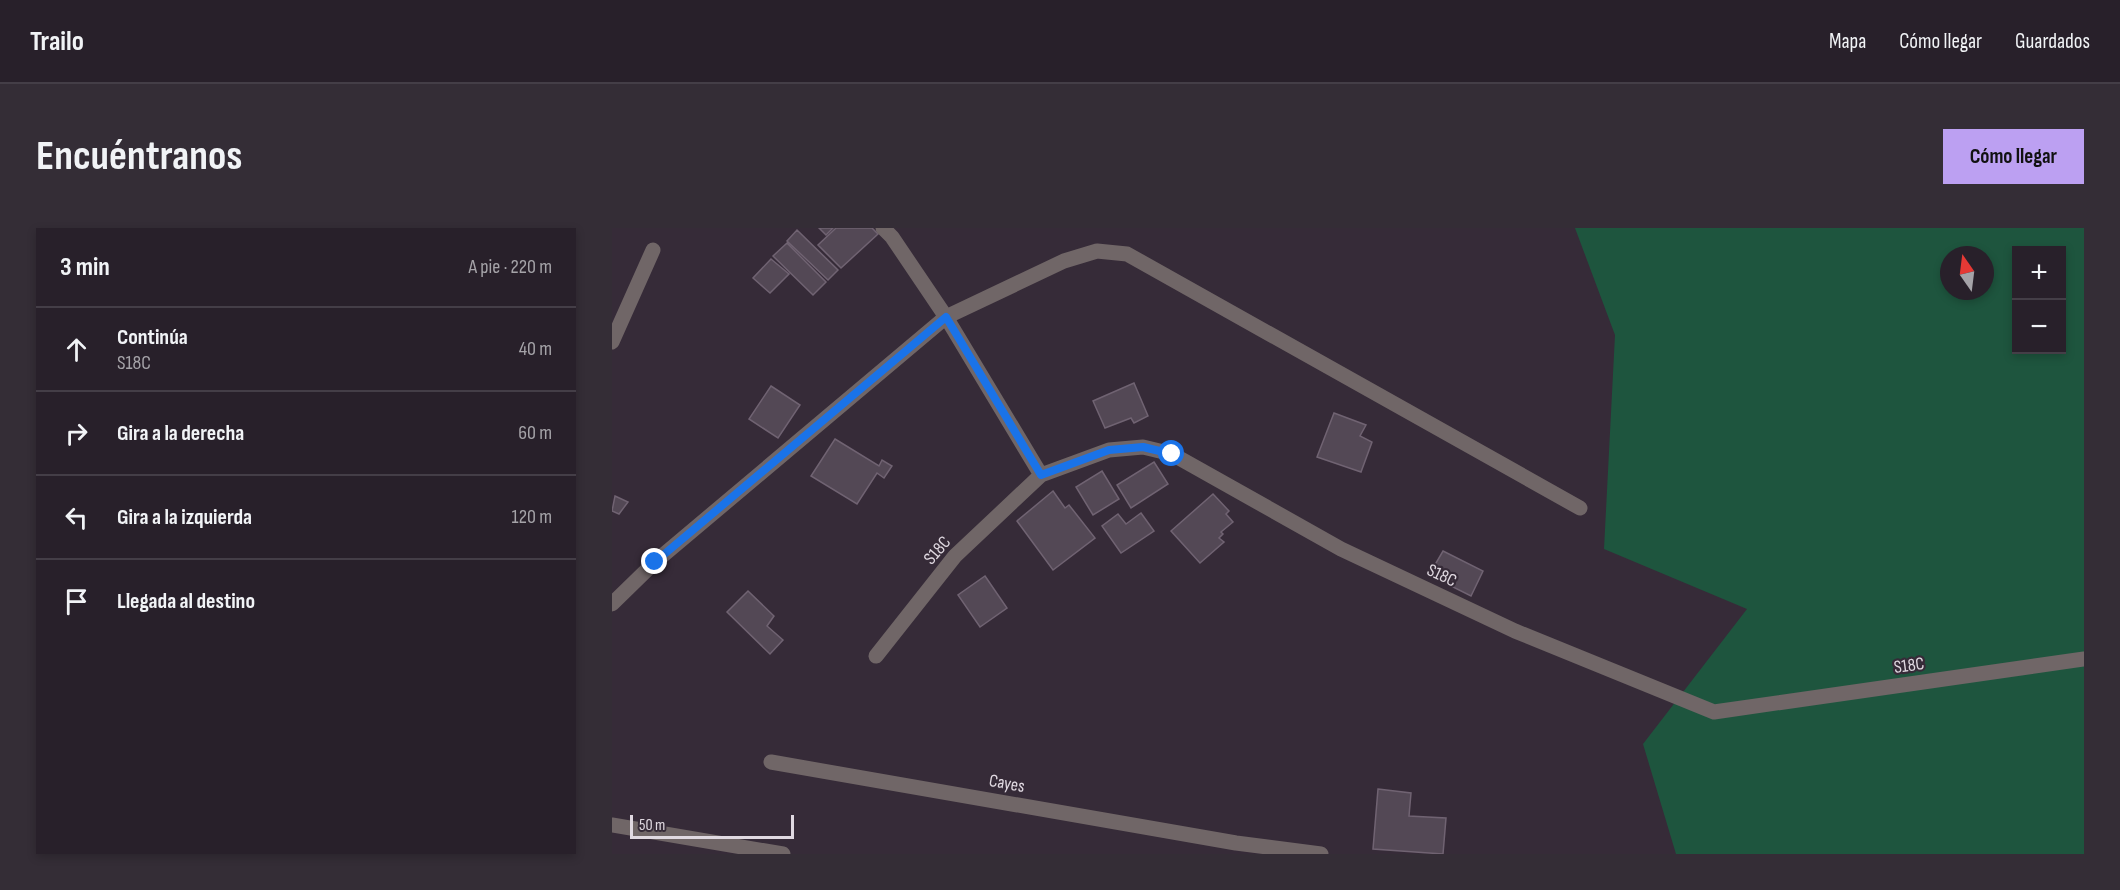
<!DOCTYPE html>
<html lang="es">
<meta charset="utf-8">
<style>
:root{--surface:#28202a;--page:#342d36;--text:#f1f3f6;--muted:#a5a3a8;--line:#443e47;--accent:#bca0f2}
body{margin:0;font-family:"Sofia Sans Condensed",sans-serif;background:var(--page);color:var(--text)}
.controls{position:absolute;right:18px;top:18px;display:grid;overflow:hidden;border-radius:0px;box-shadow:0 3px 9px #0003}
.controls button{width:54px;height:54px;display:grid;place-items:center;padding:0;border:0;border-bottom:2px solid var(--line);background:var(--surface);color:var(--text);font:30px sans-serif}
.compass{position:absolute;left:1328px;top:18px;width:54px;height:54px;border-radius:50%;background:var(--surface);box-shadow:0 3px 9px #0003;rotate:346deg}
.scale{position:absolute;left:18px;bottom:15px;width:164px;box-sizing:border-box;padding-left:6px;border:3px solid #e0d9e1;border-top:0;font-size:16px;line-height:21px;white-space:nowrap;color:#e0d9e1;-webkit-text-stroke:4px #362b38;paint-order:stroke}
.stop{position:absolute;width:18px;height:18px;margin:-14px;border:4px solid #1a73e8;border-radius:50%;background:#fff}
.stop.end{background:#1a73e8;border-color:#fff;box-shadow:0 2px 6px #0008}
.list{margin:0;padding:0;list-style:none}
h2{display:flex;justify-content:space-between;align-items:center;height:78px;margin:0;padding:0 24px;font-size:26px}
h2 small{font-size:20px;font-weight:400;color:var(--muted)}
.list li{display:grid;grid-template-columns:39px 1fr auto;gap:18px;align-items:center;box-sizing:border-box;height:84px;padding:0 24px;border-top:2px solid var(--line)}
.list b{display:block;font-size:22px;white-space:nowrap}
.list p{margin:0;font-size:20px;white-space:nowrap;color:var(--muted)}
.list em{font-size:20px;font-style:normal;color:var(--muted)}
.icon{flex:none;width:33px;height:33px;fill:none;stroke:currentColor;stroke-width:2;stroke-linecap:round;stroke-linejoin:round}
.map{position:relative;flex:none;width:1472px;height:626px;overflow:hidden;border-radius:0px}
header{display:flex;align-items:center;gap:36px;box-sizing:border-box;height:84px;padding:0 30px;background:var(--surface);border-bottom:2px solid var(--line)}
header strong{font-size:28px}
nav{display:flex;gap:33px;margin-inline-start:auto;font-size:21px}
.intro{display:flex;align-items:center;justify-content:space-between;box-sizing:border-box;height:144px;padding:0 36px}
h1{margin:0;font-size:42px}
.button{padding:15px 27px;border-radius:0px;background:var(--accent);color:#111;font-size:21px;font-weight:700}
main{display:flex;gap:36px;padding:0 36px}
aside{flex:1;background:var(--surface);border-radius:0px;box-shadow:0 3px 9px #0003}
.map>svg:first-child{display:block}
</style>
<header>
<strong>Trailo</strong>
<nav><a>Mapa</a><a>Cómo llegar</a><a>Guardados</a></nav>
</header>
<div class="intro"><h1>Encuéntranos</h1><a class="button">Cómo llegar</a></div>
<main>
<aside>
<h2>3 min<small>A pie · 220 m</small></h2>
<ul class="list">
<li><svg class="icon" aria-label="ahead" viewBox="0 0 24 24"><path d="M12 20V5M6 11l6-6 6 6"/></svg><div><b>Continúa</b><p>S18C</p></div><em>40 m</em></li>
<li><svg class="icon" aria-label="right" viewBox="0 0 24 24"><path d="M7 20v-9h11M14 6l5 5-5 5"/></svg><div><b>Gira a la derecha</b></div><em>60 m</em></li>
<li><svg class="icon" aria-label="left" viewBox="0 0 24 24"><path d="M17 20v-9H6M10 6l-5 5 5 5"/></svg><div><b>Gira a la izquierda</b></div><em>120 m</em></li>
<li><svg class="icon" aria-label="arrive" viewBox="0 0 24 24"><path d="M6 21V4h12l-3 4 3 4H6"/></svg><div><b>Llegada al destino</b></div></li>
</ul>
</aside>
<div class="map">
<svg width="1472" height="626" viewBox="0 0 1472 626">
<rect width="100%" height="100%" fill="#362b38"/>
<!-- green -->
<path fill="#1e553e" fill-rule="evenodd" d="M963,0H1472V626H1064L1031,516L1135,381L992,321L1003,107ZM1404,22H1450V122H1404ZM1337,27H1373V63H1337Z"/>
<!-- building -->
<path fill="#534855" stroke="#706372" stroke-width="1.5" d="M207,0H221L214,7Z
M224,0H260L266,6L229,40L206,17Z
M185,2L226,42L216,52L175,13Z
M175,15L214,54L201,67L161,28Z
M159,31L177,46L158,65L141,50Z
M522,155L536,188L522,195L519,190L493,200L481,173Z
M159,158L188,177L166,210L137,191Z
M722,185L754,197L748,208L760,214L749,244L705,229Z
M223,211L267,238L270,232L280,238L272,250L265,245L245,276L199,248Z
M542,234L556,256L519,280L505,257Z
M490,243L507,271L481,287L464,259Z
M441,263L453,280L457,277L483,310L441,342L405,293Z
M601,266L617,283L614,286L621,294L609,304L611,306L607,310L612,314L588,335L559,303Z
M3,268L16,274L7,286L0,283Z
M529,285L542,303L509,325L490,298L506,286L514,296Z
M831,323L871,343L859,368L817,347Z
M373,348L395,380L368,399L346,367Z
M136,363L162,388L155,398L171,412L158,426L115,384Z
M766,561L799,565L797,588L834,590L831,626L761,621Z"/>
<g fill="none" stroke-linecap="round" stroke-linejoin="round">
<!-- minor -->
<path stroke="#706667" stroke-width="15" d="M271,0L280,9L334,89L429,247
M0,114L41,22
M0,376L43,334L334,89L452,33L485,23L515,26L968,280
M264,428L343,328L429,247L497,222L531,219L560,226L729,321L903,403L1102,484L1472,431
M159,534L624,615L709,626
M0,597L171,626"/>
</g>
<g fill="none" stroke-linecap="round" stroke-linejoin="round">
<!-- route -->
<path stroke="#1a73e8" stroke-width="8" d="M43,334L334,89L429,247L497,222L531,219L560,226"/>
</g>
<g text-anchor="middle" stroke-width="4.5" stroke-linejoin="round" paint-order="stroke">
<!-- street labels -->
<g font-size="18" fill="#e0d9e1" stroke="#362b38">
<text transform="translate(325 322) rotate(-49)" y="6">S18C</text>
<text transform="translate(830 347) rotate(25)" y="6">S18C</text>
<text transform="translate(1297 437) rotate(-8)" y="6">S18C</text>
<text transform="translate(395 555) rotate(10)" y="6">Cayes</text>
</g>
</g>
</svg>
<div class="controls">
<button>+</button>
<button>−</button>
</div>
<svg class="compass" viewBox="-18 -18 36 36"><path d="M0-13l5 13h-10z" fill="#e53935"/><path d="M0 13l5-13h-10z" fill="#a5a3a8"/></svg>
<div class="scale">50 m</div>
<div class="stop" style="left:560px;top:226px"></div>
<div class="stop end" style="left:43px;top:334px"></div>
</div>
</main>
